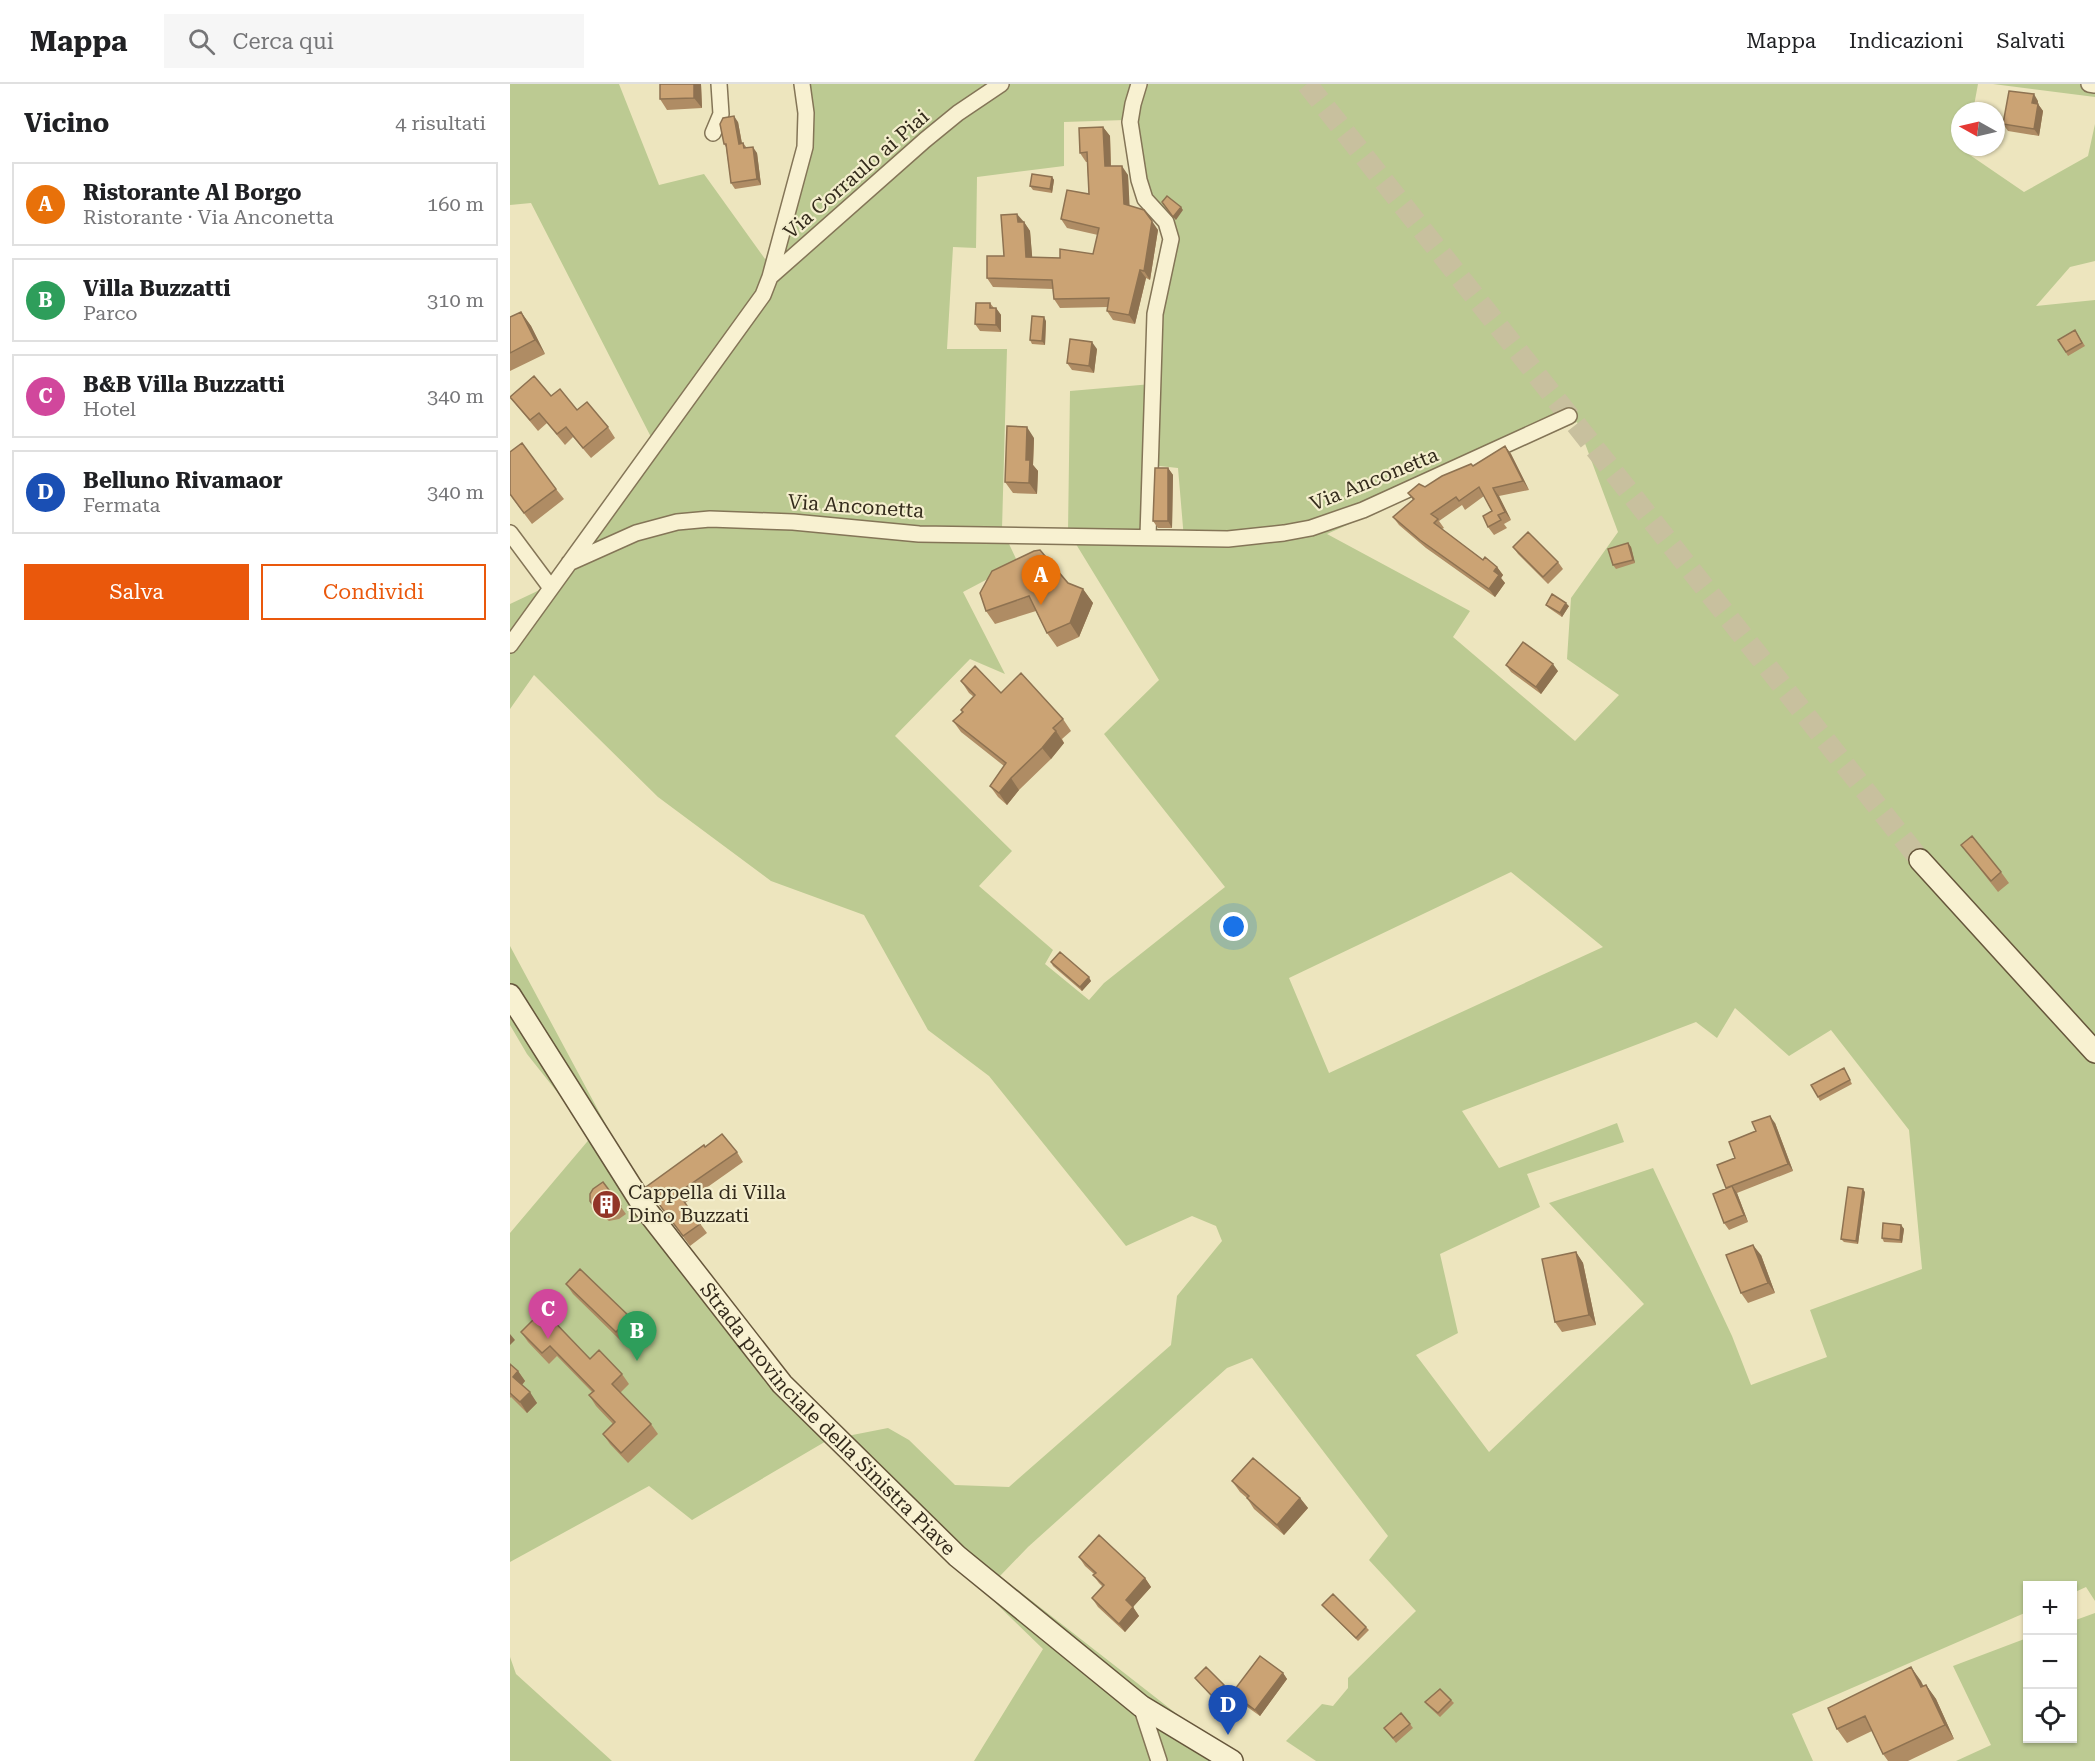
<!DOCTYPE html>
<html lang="it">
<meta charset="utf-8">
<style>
:root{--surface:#fff;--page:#f6f6f6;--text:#202124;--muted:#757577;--line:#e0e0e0;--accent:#ea580c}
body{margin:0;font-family:"Roboto Serif",serif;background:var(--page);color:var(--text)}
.controls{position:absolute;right:18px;bottom:18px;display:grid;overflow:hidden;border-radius:0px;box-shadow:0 2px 4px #0004}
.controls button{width:54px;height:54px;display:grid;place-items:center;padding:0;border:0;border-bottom:2px solid var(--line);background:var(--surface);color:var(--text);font:30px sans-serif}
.compass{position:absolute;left:1441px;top:18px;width:54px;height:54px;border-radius:50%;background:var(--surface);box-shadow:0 2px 4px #0004;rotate:278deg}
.you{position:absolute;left:724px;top:843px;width:21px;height:21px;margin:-15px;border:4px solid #fff;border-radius:50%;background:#1a73e8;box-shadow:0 0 0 9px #1a73e833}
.badge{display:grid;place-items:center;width:39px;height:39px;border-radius:50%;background:var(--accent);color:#fff;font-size:20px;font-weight:700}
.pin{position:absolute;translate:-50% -50px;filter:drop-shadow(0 2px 3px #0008)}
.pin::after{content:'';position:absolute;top:32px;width:21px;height:18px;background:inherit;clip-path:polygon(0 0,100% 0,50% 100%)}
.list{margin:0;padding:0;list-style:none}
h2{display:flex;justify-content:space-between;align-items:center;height:78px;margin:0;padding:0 24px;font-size:26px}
h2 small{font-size:20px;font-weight:400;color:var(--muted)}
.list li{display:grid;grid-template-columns:39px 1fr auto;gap:18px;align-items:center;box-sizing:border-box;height:84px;margin:0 12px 12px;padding:0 12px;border:2px solid var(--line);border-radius:0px}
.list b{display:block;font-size:22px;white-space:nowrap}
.list p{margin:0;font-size:20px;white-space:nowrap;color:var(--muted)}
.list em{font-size:20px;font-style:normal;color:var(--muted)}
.actions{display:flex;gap:12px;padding:18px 24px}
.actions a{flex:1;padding:14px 0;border:2px solid var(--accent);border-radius:0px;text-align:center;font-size:21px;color:var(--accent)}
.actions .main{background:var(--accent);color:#fff}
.icon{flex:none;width:33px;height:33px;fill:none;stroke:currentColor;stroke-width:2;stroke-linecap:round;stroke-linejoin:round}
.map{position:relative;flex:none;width:1585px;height:1677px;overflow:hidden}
header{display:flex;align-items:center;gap:36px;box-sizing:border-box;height:84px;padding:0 30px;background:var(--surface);border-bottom:2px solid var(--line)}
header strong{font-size:28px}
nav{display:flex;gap:33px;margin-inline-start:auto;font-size:21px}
.search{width:420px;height:54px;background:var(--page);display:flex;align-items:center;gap:15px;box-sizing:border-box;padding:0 21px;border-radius:0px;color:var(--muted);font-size:22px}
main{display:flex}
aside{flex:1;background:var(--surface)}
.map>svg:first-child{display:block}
</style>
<header>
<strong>Mappa</strong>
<div class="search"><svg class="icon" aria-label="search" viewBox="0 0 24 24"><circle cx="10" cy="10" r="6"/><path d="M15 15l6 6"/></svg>Cerca qui</div>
<nav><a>Mappa</a><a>Indicazioni</a><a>Salvati</a></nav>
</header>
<main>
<aside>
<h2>Vicino<small>4 risultati</small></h2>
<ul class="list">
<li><span class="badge" style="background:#e8710a">A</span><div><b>Ristorante Al Borgo</b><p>Ristorante · Via Anconetta</p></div><em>160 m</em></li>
<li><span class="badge" style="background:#2e9e5b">B</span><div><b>Villa Buzzatti</b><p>Parco</p></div><em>310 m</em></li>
<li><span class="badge" style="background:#d1479c">C</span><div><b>B&amp;B Villa Buzzatti</b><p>Hotel</p></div><em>340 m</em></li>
<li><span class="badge" style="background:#1a4fb4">D</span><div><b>Belluno Rivamaor</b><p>Fermata</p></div><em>340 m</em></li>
</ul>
<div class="actions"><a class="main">Salva</a><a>Condividi</a></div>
</aside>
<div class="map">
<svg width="1585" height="1677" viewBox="0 0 1585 1677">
<rect width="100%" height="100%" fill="#ede5be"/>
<!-- green -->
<path fill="#bcca92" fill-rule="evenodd" d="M0,0H109L149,101L194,90L255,175L273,164L288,101L291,0H1468L1463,27H1450V63H1455L1454,67L1514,108L1578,72L1585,40V177L1560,183L1526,222L1585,216V1517L1576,1503L1563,1509L1562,1502H1518L1517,1528L1282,1630L1303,1677H806L776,1657L812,1620L823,1622L838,1604V1594L906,1527L859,1476L878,1452L742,1274L717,1284L518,1463L490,1492L727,1677H464L533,1565L318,1356L182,1436L139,1402L0,1478V1149L82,1052L17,970L0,941V862L102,1052H83L317,1356L378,1344L399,1356L445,1401L499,1403L661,1261L667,1212L712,1157L706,1142L682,1132L616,1162L479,992L418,946L354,831L261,797L148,713L24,591L0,625V520L36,503L141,353L21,119L0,121ZM615,36L656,157L642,300L560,307L558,447L649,596L594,650L715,803L594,899L579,916L535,880L543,866L469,802L502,767L385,652L460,575L495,590L453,508L508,479L492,445L497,265H437L443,163L466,164L467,93L554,82V38ZM1067,338L1108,448L1061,514L1057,575L1109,611L1065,657L943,553L960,527L817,450ZM640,381L668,384L674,455L637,453ZM1001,788L1093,863L819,989L779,894ZM1225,924L1279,972L1321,946L1399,1046L1412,1185L1300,1226L1317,1273L1241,1301L1222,1252L1143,1084L1039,1119L1134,1220L979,1368L906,1271L948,1249L930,1170L1030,1123L1017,1090L1114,1058L1107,1039L989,1084L952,1027L1186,938L1207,954Z
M1483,0H1585V13Z
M1585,1529V1677H1446L1481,1661L1443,1582L1517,1554L1518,1654H1562L1563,1537Z
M0,1573L6,1590L102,1677H0Z"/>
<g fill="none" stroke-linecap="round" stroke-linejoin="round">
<!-- secondary-tunnel -->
<path stroke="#c8c09e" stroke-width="21" stroke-dasharray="21 10" stroke-linecap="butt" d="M797,0L1410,776"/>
<defs>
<path id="street" d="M629,0L623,20L620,38L629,96L635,115L656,138L661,155L645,230L638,452
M1579,0L1585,1
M203,49L211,30L209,0
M260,193L415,56L448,29L491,0
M0,449L41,504
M59,479L126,449L167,438L200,435L283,438L409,450L718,455L774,449L801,444L853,426L1059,332
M0,561L253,211L260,193L295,63L296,29L292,0
M631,1622L649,1677"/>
<g id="secondary">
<path d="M1410,776L1585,968"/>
<path id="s1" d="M0,911L134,1123L272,1300L447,1472L631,1622L722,1677"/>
</g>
</defs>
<!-- street casing -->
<use href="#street" stroke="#847557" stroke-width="18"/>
<!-- secondary casing -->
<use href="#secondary" stroke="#66563b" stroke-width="24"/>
<!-- street -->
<use href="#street" stroke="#f8f1d1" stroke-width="15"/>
<!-- secondary -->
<use href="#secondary" stroke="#f8f1d1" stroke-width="21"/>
</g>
<!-- wall -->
<path fill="#af8c64" d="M150,0H191L192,24L157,26L150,15Z
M1528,17V20L1533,27L1529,52L1498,47L1493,40Z
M228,38L232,59H233L237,64L247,69L251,101L225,105L221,99L216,63L214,60Z
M593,43L600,52L601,82L618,91L619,122L648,146L640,196L636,194L625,240L603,236L597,227L598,223L550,224L544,215L543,205L483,203L477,194L494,172L513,138H514L520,147L522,173L550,174L583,170L588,151L557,144L551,135L579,110L577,78H576L570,69Z
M542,93L544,96L542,109L523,106L520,102Z
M480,219L484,224H486L491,231V248L470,247L465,240Z
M11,228L21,242L35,270L0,287V233Z
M536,237L535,261L522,260L520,256Z
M1565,246L1575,262L1558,272L1548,256Z
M587,265L584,289L562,286L557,279Z
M41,312L98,343L105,354L81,374L63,353L55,361L37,339L28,347L8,323L0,313Z
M524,354L523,381L528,387L527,410L503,409L495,398Z
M995,362L1001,370L1019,406L989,412L1001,436L994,440L997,444L984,451L978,443L982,427L974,412L955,426L952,421L929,437L934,444L932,445L973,476L987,483L993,491L991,494L995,499L985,513L916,464L889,441L883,433L903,416L898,409L915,403L963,382Z
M0,368L46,405L54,415L22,440L0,411Z
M658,384L663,391L662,444H648L643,437Z
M1118,459L1121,463L1125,479L1106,485L1103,481Z
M1003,463L1048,478L1053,485L1038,500L1008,470Z
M558,499L573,505L583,519L569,553L547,563L537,549L526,527L485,540L476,527Z
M1036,521L1059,522L1052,533L1039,524Z
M996,581L1048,587L1031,610L1001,588Z
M451,597L491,609L553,635L561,647L552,655L554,659L541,675L509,706L497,721L488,713L480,702L494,682L451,648L443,637L452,628L464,613L459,609Z
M1451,761L1491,788L1499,799L1488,808Z
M541,878L581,897L572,907L543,882Z
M1334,984L1342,1000L1310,1017L1308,1013Z
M1265,1039L1283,1087L1227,1109L1238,1138L1219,1146L1214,1139L1217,1105L1246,1047Z
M195,1063L227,1068L233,1078L175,1119L197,1149L180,1162L136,1103Z
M93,1098L116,1130L109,1135L99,1137L89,1130L84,1123Z
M1355,1108L1348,1160L1334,1158L1331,1155Z
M1391,1141L1394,1145L1392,1159L1374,1158L1372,1154Z
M1066,1168L1073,1179L1086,1241L1052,1248L1045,1238Z
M1251,1171L1265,1209L1238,1219L1231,1209Z
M56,1200L120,1233L128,1244L113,1259L63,1210Z
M11,1248L80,1275L112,1290L119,1300L110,1309L141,1340L148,1350L118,1379L100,1360L93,1350L103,1340L86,1322L79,1311L82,1308L47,1272L39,1280L18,1258Z
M0,1280L8,1287L15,1297L12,1301L27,1319L17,1329L1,1313L0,1314Z
M722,1397L790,1414L798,1424L774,1451L744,1425L737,1414L730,1408Z
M569,1473L635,1494L641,1503L623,1523L629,1532L615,1548L588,1523L582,1514L593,1503L589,1499L583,1491L584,1490L575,1482Z
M812,1521L856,1543L859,1546L848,1557Z
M1401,1583L1413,1602L1416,1601L1426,1615L1444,1655L1398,1677H1378L1373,1670L1362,1647L1337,1659L1327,1645Z
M773,1589L777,1595L750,1632L726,1615L722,1609Z
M685,1594L714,1601L716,1605L705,1616Z
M941,1616L944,1619L930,1633L917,1621L915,1618Z
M900,1640L903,1644L886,1659L874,1644Z"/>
<!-- shaded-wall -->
<path fill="#8e7251" d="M184,0H191L192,24L184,14Z
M1524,10L1528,17L1527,26L1522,19Z
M1528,20L1533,27L1529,52L1524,45Z
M224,32L228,38L233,66L229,60Z
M593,43L600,52L601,91L595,82Z
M243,63L247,69L251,101L247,95Z
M612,82L618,91L620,129L614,120Z
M542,93L544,96L542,109L540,105Z
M671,123L673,126L666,136L663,133Z
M507,130L514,138H508Z
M642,137L648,146L640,196L634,187Z
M514,138L520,147L523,182L516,173Z
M630,186L636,194L625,240L619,231Z
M486,224L491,231V248L486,241Z
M11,228L21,242L35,270L25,256Z
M534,233L536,237L535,261L532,257Z
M582,258L587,265L584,289L579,282Z
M517,343L524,354L523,381L528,387L527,410L519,399L516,376Z
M995,362L1001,370L1019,406L1013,397Z
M658,384L663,391L662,444L658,437Z
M983,404L989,412L1001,436L995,428Z
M1118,459L1121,463L1125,479L1123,476Z
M987,483L993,491L991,494L995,499L985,513L979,505L984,487Z
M573,505L583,519L569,553L560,539Z
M1056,519L1059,522L1052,533L1050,529Z
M1043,580L1048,587L1031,610L1026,603Z
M546,647L554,659L541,675L532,664Z
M501,694L509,706L497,721L489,709Z
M579,893L581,897L572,907L570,903Z
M1260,1032L1265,1039L1283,1087L1278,1080Z
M1222,1102L1227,1109L1238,1138L1234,1131Z
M1353,1105L1355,1108L1348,1160L1346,1157Z
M1391,1141L1394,1145L1392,1159L1390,1156Z
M1243,1161L1251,1171L1265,1209L1258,1199Z
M1066,1168L1073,1179L1086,1241L1079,1231Z
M0,1250L5,1256L0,1261Z
M8,1287L15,1297L10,1303L3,1293Z
M20,1308L27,1319L17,1329L10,1318Z
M790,1414L798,1424L774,1451L767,1441Z
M635,1494L641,1503L622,1524L616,1516Z
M623,1523L629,1532L615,1548L609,1540Z
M1401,1583L1411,1597L1421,1617L1411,1603Z
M773,1589L777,1595L750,1632L745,1626Z
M1416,1601L1426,1615L1444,1655L1435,1641Z"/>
<!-- building -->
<path fill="#cba374" stroke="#8e7251" stroke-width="1.5" d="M150,0H184V14L150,15Z
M1499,7L1524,10L1522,19L1528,20L1524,45L1493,40Z
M224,32L229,60L233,59L234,64L243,63L247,95L221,99L216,60H214L210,40L213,34Z
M593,43L595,82H612L614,120L634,126L642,137L634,187L630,186L619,231L597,227L599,214L544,215L542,196L477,194V172H494L491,131L507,130L508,138H514L516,173L550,174V165L583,170L589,144L551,135L557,106L579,110L577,68L570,69L569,44Z
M522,90L542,93L540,105L520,102Z
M657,112L671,123L663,133L652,118Z
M466,219H480V224H486V241L465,240Z
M11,228L25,256L0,269V233Z
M522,232L534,233L532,257L520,256Z
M1565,246L1572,259L1556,268L1548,256Z
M560,255L582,258L579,282L557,279Z
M24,292L41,312L50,305L67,326L77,318L98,343L73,364L56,343L47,350L29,329L20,336L0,313Z
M497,342L517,343L516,376H520L519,399L495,398Z
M12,359L46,405L14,429L0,410V368Z
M995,362L1013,397L983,404L995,428L988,431L991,436L978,443L973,432L982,427L969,403L949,417L946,413L921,430L928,435L924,439L973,476L975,473L987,483L984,487L989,491L979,505L910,456L883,433L904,415L898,409L909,400L915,403L932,392L961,380L963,382Z
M645,384H658V437H643Z
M1018,448L1048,478L1033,493L1003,463Z
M1118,459L1123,476L1103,481L1098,465Z
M530,466L558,499L573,505L560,539L537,549L519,512L476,527L470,509L482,487L524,467Z
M1042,510L1056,519L1050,529L1036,521Z
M1013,558L1043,580L1026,603L996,581Z
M465,582L491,609L511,589L553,635L543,644L546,647L532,664L501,694L489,709L480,702L496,679L443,637L453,628L451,626L465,611L451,597Z
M1462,752L1491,788L1481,797L1451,761Z
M550,868L579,893L570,903L541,878Z
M1334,984L1340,996L1308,1013L1301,1001Z
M1260,1032L1278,1080L1216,1104L1207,1081L1225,1074L1219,1058L1246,1047L1242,1038Z
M212,1050L227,1068L168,1109L190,1140L173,1152L136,1103L194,1061L195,1063Z
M93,1098L111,1122L104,1128L94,1130L84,1123L80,1117V1110L83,1105Z
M1222,1102L1234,1131L1214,1139L1203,1110Z
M1338,1103L1353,1105L1346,1157L1331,1155Z
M1373,1139L1391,1141L1390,1156L1372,1154Z
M1243,1161L1258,1199L1231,1209L1216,1171Z
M1066,1168L1079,1231L1045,1238L1032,1175Z
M70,1185L120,1233L106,1248L56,1200Z
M33,1226L80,1275L89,1266L112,1290L102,1300L141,1340L111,1369L93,1350L105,1338L79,1311L84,1307L40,1262L32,1269L11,1248Z
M0,1280L8,1287L3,1293L20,1308L10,1318L0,1309Z
M743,1374L790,1414L767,1441L737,1414L739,1412L722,1397Z
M589,1451L635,1494L616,1516L623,1523L609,1540L582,1514L594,1501L583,1491L586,1489L569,1473Z
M823,1510L856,1543L846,1554L812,1521Z
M750,1572L773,1589L745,1626L722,1609Z
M696,1583L714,1601L702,1612L685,1594Z
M1401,1583L1411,1603L1416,1601L1435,1641L1373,1670L1355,1632L1327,1645L1318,1624Z
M930,1605L941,1616L928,1629L915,1618Z
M891,1629L900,1640L883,1654L874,1644Z"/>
<!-- icons -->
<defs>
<symbol id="building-disc" viewBox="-11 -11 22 22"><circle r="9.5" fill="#923528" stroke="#f4eecd"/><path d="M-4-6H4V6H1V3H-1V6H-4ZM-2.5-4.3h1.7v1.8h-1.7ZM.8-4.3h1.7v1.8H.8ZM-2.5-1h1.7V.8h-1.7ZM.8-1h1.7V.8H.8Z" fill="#fff"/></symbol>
</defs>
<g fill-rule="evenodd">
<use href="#building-disc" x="80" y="1104" width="33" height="33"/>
</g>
<g text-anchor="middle" stroke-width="4.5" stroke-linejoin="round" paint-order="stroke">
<!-- street labels -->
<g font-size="20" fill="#342b1c" stroke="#f4eecd">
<text transform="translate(346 90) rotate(-41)" y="7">Via Corraulo ai Piai</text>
<text transform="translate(864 395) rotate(-22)" y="7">Via Anconetta</text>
<text transform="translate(346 422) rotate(4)" y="7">Via Anconetta</text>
<text dy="7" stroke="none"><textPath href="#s1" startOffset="532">Strada provinciale della Sinistra Piave</textPath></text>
</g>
<!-- poi labels -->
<g font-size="20" fill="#342b1c" stroke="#f4eecd" text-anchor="start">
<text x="118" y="1115">Cappella di Villa<tspan x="118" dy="23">Dino Buzzati</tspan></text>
</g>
</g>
</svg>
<div class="controls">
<button>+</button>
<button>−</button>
<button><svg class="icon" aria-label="locate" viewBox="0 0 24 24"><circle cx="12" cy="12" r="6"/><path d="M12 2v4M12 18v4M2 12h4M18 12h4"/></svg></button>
</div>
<svg class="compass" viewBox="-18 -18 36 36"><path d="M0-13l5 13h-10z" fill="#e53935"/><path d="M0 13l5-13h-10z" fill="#757577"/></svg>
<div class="you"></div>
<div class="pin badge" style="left:531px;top:521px;background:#e8710a">A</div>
<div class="pin badge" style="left:127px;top:1277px;background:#2e9e5b">B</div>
<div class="pin badge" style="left:38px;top:1255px;background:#d1479c">C</div>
<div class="pin badge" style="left:718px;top:1651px;background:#1a4fb4">D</div>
</div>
</main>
